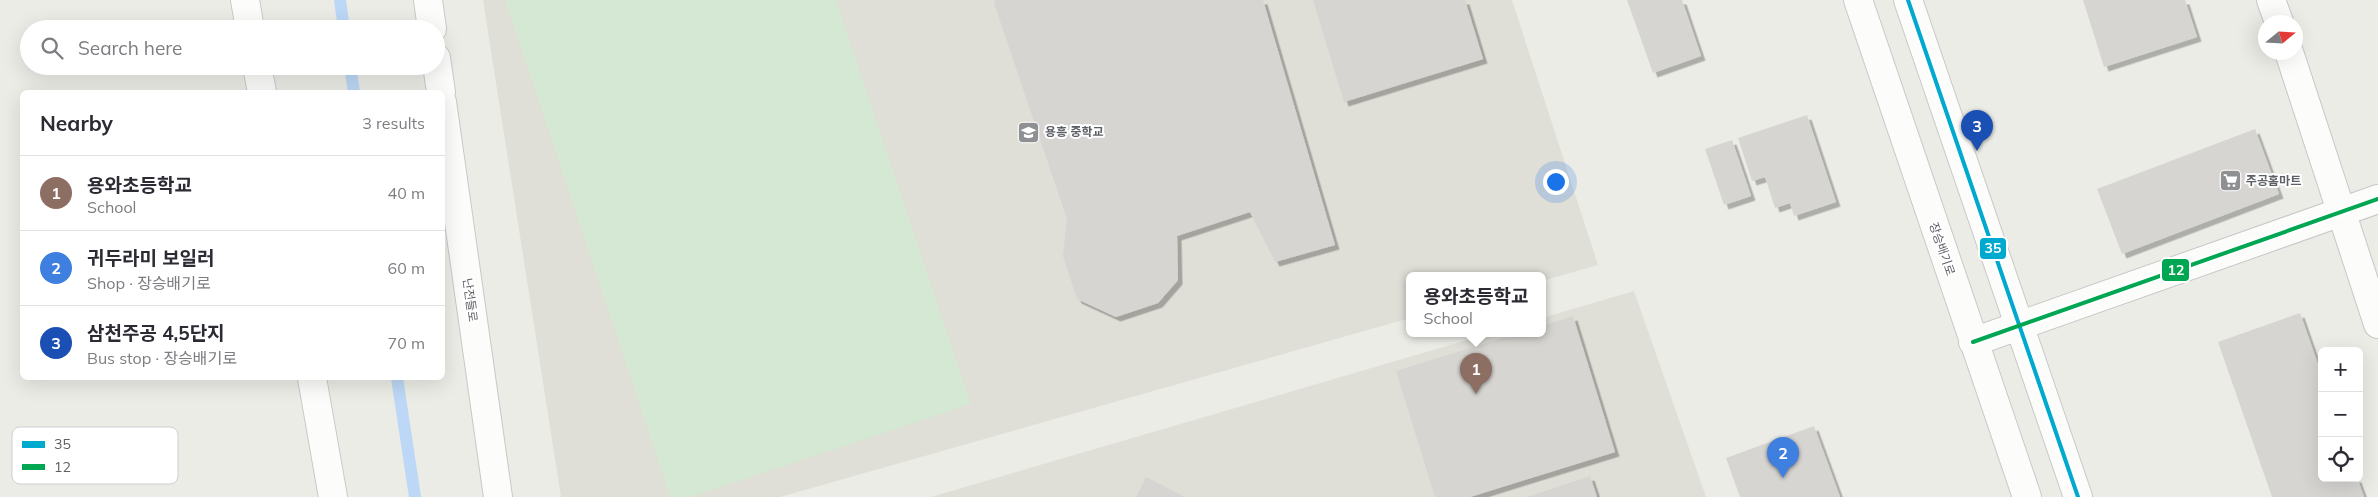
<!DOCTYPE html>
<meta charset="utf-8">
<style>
:root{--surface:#fff;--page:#f7f7f7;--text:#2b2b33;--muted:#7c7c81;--line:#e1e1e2;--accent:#d93025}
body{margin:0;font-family:Mulish,"Noto Sans KR",sans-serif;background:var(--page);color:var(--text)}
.controls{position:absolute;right:15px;bottom:15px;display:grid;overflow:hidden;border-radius:8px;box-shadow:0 5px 20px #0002}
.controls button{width:45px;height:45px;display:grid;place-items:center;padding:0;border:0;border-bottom:1px solid var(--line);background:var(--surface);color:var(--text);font:25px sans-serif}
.compass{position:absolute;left:2258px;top:15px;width:45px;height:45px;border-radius:50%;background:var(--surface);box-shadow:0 5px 20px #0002;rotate:72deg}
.you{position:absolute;left:1555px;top:181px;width:18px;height:18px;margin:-12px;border:4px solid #fff;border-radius:50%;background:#1a73e8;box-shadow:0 0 0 8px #1a73e833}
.badge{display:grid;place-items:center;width:32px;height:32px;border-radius:50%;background:var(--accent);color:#fff;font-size:16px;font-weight:700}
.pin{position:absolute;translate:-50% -41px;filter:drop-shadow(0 1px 2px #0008)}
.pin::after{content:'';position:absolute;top:26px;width:18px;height:15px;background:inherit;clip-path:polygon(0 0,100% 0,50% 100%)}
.popup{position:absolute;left:1406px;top:272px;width:140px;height:65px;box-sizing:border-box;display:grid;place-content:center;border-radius:8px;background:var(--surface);filter:drop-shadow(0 1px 4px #0005);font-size:16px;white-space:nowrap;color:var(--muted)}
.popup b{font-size:19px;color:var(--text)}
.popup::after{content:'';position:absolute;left:50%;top:100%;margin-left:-10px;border:10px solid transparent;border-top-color:var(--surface)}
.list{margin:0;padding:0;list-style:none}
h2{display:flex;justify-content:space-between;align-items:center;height:65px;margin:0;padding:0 20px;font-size:21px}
h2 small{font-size:16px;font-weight:400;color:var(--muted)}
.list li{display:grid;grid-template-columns:32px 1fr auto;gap:15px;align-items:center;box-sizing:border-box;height:75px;padding:0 20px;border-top:1px solid var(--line)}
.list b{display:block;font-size:19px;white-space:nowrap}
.list p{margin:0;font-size:16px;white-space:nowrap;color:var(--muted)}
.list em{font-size:16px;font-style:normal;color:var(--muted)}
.icon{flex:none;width:28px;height:28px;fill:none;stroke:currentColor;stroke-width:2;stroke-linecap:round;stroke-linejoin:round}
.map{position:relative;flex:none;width:2378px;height:497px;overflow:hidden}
.search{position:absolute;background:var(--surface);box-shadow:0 5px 20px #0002;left:20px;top:20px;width:425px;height:55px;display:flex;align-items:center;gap:12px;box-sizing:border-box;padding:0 18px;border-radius:28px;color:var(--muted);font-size:19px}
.panel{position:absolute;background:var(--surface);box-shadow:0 5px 20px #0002;left:20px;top:90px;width:425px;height:290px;border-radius:8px}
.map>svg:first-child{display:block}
</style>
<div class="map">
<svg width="2378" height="497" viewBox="0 0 2378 497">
<defs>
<filter id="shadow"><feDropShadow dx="4.5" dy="4.5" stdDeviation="0" flood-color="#0004"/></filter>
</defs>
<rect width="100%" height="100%" fill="#ecece7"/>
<!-- education -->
<path fill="#dfded7" d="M483,0H1512L1598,265L1542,281V275H1410V318L780,497H561Z
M1634,291L1706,497H931L1491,333H1542V318Z"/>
<!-- green -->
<path fill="#d5e8d4" d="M505,0H836L971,404L691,497H670Z"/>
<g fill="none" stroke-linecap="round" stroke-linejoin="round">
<!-- stream -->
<path stroke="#bcd8f6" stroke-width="12" d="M340,0L344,29
M350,66L354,92
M397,378L415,497"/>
</g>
<!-- building -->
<path fill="#d6d5d2" filter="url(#shadow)" d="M995,0H1263L1335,245L1275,262L1250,212L1177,236L1178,280L1158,303L1116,317L1077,299L1063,256L1067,219L994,3Z
M1313,0H1465L1483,59L1344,102Z
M1627,0H1682L1701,56L1653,73Z
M2083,0H2185L2197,37L2104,67Z
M1807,115L1836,202L1794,216L1790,203L1775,208L1765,177L1752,181L1738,138Z
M2255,129L2279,194L2122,254L2097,189Z
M1732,140L1751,196L1724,205L1705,149Z
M2300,313L2322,376V478H2357L2364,497H2272L2218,342Z
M1573,316L1615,452L1470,497H1435L1396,371L1519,333H1542V326Z
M1814,426L1840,497H1740L1726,458Z
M1590,476L1597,497H1527Z
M1146,477L1185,497H1136Z"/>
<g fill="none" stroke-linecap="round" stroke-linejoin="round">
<defs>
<path id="minor" d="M245,0L250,29
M428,0L432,29
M1858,0L2027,497
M1908,0L2078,497
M2271,0L2279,22
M2289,52L2378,324
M436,58L441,92
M257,66L262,92
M442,102L498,497
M1973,342L2378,199
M312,378L333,497"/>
</defs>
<!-- minor casing -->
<use href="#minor" stroke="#c8c8c8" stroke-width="30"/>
<!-- minor -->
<use href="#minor" stroke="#fcfcfb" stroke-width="28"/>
<defs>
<path id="bus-1" d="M1908,0L2078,497"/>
<path id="bus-2" d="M1973,342L2378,199"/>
</defs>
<!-- bus-1 casing -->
<use href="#bus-1" stroke="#fff" stroke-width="8"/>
<!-- bus-2 casing -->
<use href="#bus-2" stroke="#fff" stroke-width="8"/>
<!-- bus-1 -->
<use href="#bus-1" stroke="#00a9ce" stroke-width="4"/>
<!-- bus-2 -->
<use href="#bus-2" stroke="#00a651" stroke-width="4"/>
</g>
<!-- icons -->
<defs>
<symbol id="school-square" viewBox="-11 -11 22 22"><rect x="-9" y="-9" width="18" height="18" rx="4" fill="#8e9092" stroke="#fff"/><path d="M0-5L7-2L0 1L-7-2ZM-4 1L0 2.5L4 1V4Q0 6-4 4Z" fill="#fff"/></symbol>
<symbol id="supermarket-square" viewBox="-11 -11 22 22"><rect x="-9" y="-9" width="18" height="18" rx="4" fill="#8e9092" stroke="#fff"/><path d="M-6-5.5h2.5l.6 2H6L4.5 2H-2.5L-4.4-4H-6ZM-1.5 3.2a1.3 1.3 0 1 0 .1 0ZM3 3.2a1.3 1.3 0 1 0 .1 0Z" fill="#fff"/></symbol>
</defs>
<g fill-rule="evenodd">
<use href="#school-square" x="1016" y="120" width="25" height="25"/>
<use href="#supermarket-square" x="2218" y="168" width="25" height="25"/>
</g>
<g text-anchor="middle" stroke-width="4" stroke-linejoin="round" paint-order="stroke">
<!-- poi labels -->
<g font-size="12" font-weight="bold" fill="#5c5f65" stroke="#fff" text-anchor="start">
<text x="1045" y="136">용흥 중학교</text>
<text x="2246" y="185">주공홈마트</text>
</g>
<!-- street labels -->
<g font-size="12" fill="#5c5f65" stroke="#fff">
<text transform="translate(1942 249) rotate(71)" y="4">장승배기로</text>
<text transform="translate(470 300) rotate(82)" y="4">난전들로</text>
</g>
</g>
<!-- legend -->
<rect x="12" y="427" width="166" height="57" rx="8" fill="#fff" stroke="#cecfd1" stroke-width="1"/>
<rect x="22" y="441" width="23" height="7" fill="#00a9ce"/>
<rect x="22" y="464" width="23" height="6" fill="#00a651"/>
<g font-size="14" fill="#5c5f65">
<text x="54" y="449">35</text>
<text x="54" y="472">12</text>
</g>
<g stroke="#fff" stroke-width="2">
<rect x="1979" y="237" width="28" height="23" rx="5" fill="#00a9ce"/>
<rect x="2161" y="258" width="29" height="24" rx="5" fill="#00a651"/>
</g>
<g font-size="14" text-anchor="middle" font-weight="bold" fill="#fff">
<text x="1993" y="253">35</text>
<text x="2176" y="275">12</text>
</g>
</svg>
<div class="controls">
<button>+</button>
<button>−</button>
<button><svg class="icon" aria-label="locate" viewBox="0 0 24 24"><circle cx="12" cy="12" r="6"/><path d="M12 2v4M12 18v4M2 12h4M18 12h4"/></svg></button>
</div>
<svg class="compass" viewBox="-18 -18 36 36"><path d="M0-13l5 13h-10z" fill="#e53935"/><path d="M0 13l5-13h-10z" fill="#7c7c81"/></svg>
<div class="you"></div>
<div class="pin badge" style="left:1476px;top:394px;background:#8d6e63">1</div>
<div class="popup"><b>용와초등학교</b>School</div>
<div class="pin badge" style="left:1783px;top:478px;background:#3f7fe0">2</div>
<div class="pin badge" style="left:1977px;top:151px;background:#1a4fb4">3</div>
<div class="search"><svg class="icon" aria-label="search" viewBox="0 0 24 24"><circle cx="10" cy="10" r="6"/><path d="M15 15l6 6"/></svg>Search here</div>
<section class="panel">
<h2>Nearby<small>3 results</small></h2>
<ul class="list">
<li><span class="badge" style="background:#8d6e63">1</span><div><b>용와초등학교</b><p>School</p></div><em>40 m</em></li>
<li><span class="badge" style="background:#3f7fe0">2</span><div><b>귀두라미 보일러</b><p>Shop · 장승배기로</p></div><em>60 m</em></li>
<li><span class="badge" style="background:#1a4fb4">3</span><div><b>삼천주공 4,5단지</b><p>Bus stop · 장승배기로</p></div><em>70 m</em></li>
</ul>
</section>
</div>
